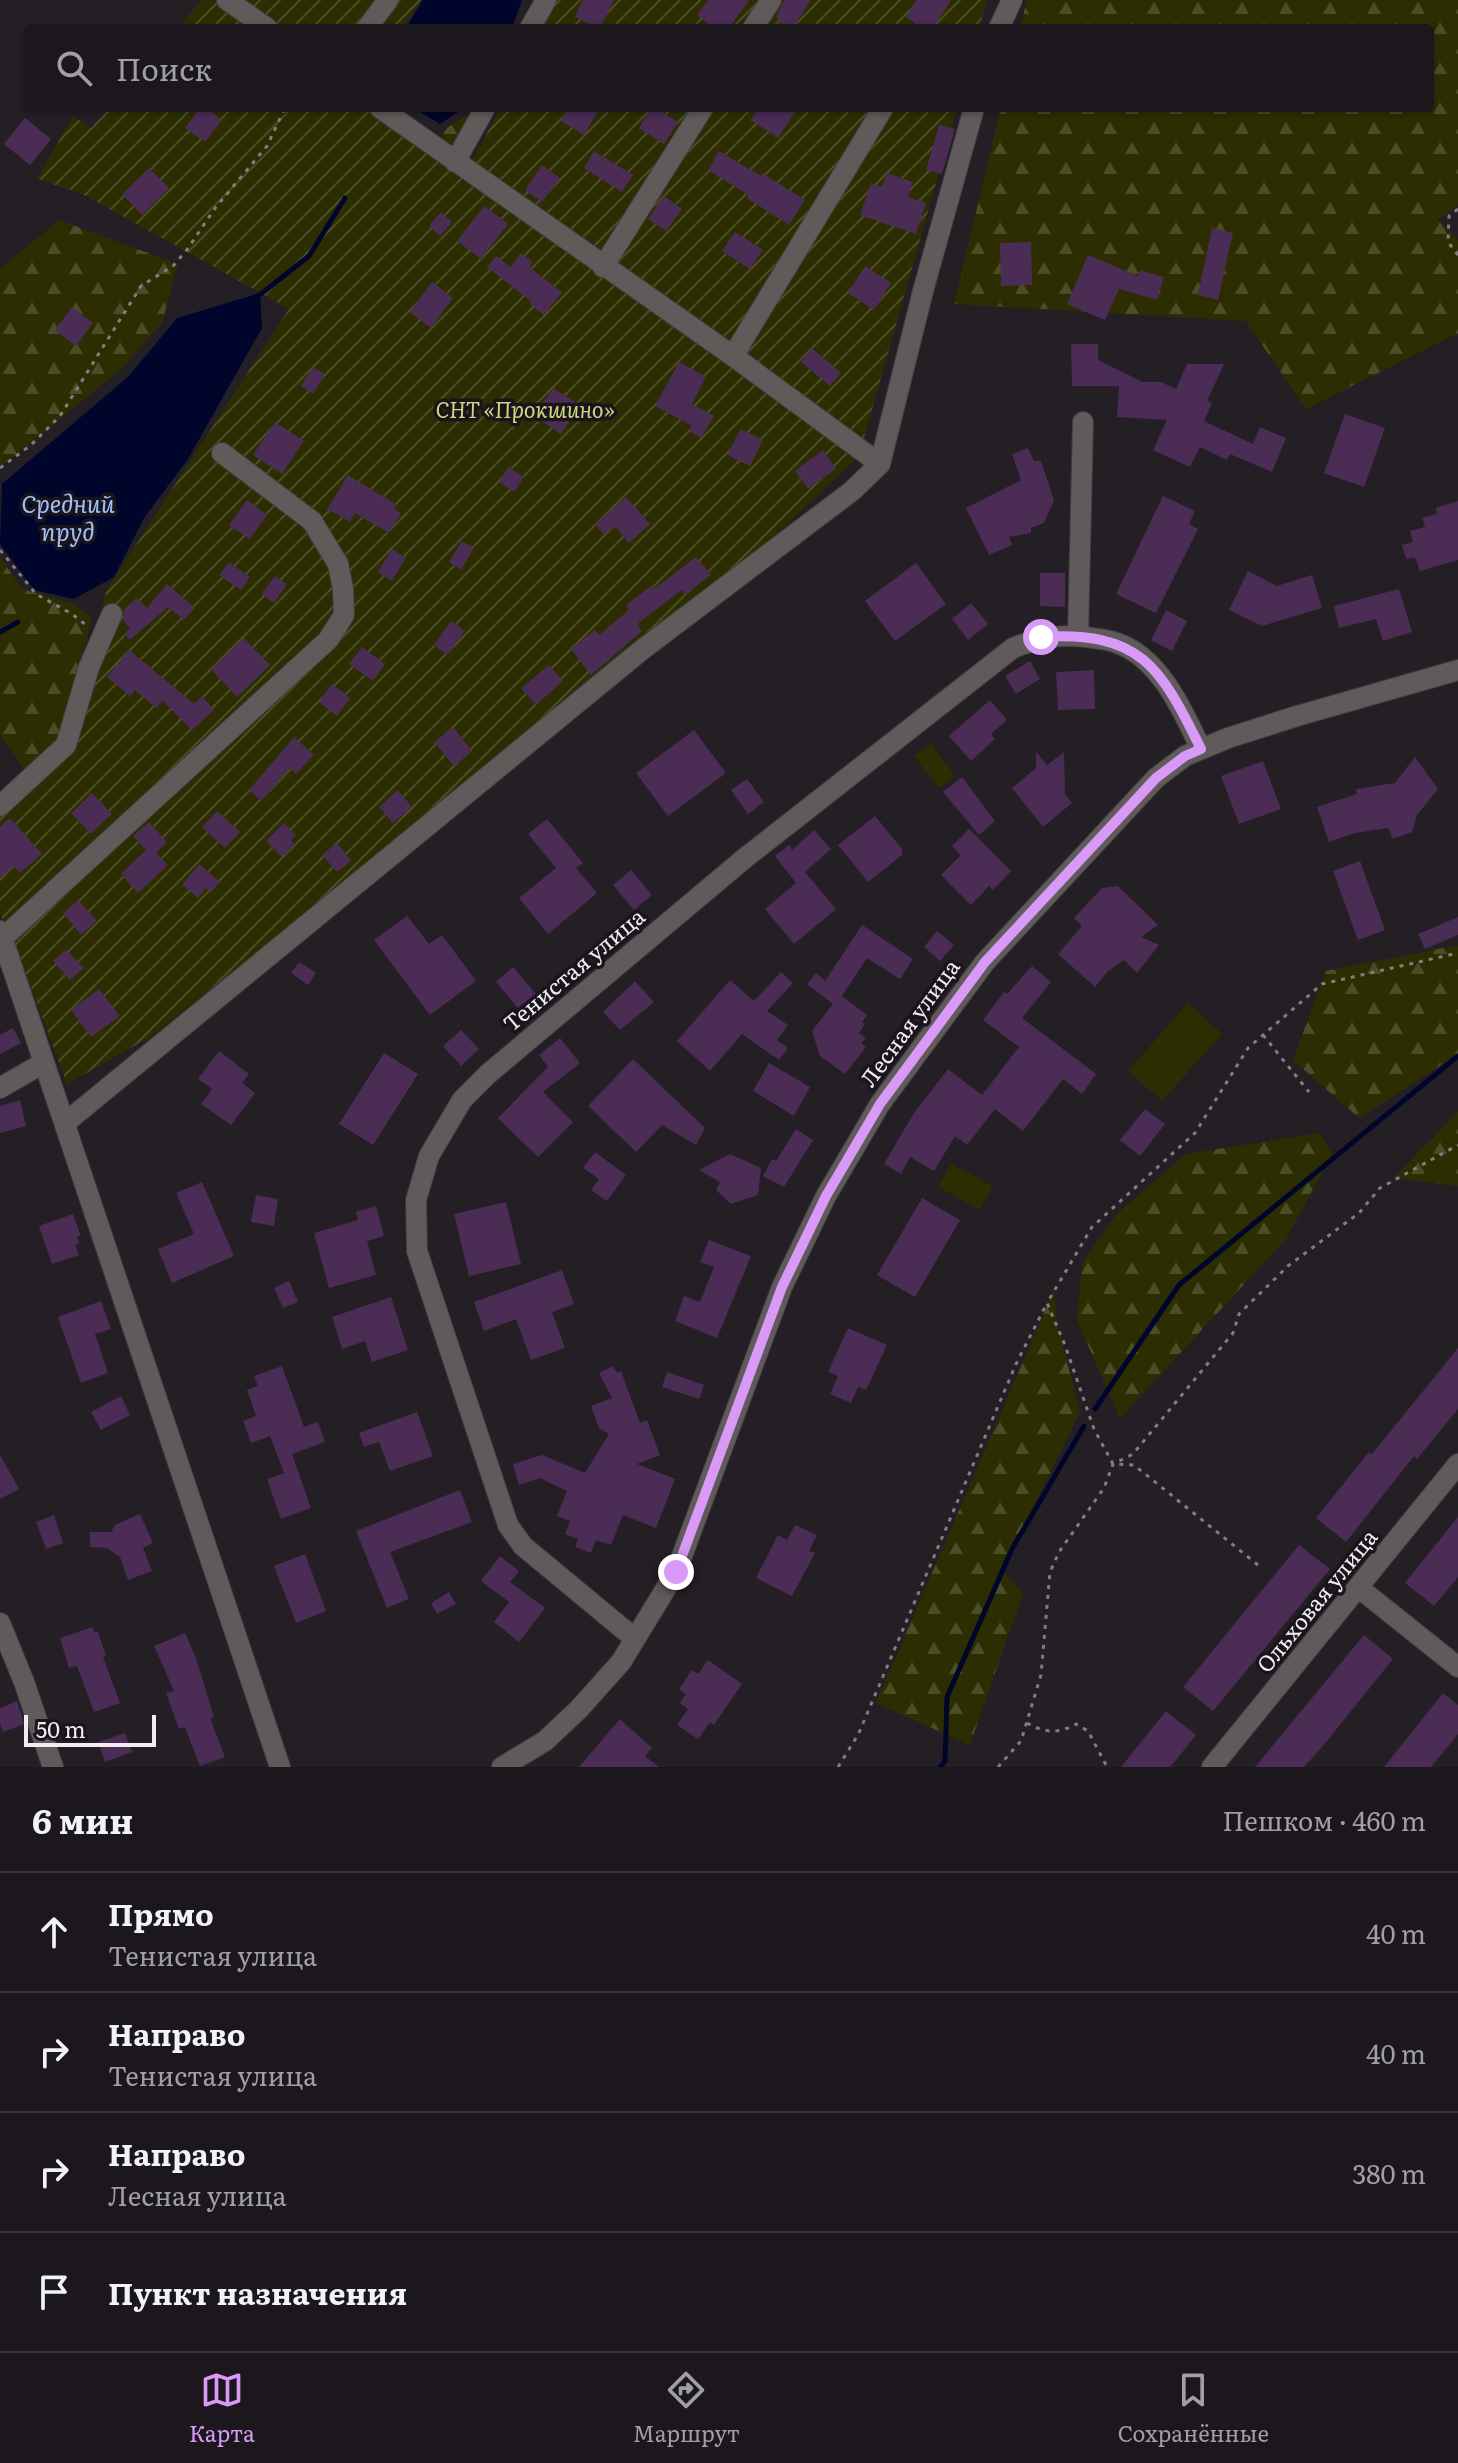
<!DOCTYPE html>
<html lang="ru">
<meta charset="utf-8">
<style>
:root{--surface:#1b171c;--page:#282429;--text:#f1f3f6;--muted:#a09fa3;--line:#39363b;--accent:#d99af7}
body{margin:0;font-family:Literata,serif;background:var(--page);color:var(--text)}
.scale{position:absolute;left:24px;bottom:20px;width:132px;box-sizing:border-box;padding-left:8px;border:4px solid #f0edf1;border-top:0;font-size:22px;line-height:28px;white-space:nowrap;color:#f0edf1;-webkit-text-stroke:6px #1a151c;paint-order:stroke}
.stop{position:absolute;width:24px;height:24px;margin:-18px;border:6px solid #d99af7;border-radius:50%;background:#fff}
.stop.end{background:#d99af7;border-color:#fff;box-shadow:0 2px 8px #0008}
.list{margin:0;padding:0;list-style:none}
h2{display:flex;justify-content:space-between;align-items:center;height:104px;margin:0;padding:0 32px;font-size:34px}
h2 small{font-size:26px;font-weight:400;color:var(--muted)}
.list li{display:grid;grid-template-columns:52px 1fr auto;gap:24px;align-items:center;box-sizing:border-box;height:120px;padding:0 32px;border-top:2px solid var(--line)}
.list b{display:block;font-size:30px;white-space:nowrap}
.list p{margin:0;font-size:26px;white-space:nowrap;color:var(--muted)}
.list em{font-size:26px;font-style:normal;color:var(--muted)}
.icon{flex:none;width:44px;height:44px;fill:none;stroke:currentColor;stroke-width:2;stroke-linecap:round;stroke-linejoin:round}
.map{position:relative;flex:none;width:1458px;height:1767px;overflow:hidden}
.search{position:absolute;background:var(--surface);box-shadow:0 2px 6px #0004;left:24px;right:24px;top:24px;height:88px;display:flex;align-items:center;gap:20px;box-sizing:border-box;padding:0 28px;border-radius:8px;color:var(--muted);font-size:30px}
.sheet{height:584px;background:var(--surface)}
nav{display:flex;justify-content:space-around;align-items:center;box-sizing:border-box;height:112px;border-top:2px solid var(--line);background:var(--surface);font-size:22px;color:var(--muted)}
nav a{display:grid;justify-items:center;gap:4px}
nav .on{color:var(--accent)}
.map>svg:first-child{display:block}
</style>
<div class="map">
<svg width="1458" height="1767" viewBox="0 0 1458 1767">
<defs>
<pattern id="forest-firs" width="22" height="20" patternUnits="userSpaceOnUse" patternTransform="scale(2)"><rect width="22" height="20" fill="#2c2e02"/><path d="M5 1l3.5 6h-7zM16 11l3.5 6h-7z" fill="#4b4d27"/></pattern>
<pattern id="garden-furrows" width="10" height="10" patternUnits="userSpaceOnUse" patternTransform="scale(2)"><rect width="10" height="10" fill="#2c2e02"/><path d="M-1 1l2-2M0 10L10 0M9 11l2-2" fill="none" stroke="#4b4d27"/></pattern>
</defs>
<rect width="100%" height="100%" fill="#241f25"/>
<!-- green -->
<path fill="#2c2e02" d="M931,744L955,776L939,788L914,756Z
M1188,1003L1222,1034L1162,1101L1128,1071Z
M951,1164L993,1186L980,1210L938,1187Z"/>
<!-- forest -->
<path fill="url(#forest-firs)" d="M1027,0H1458V205L1438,220L1458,240V333L1306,409L1246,321L954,304L1001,108H1430V28H1020Z
M475,110L463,147L439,139L447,128Z
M59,220L178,264L162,323L121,369L3,465L0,464V269Z
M0,557L22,589L72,603L92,617L60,744L27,773L0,735Z
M1458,945V1054L1359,1118L1293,1060L1326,971Z
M1458,1111V1186L1394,1178Z
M1320,1133L1332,1154L1286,1239L1120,1418L1077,1320L1082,1263L1116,1215L1186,1154Z
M1054,1290L1057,1323L1080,1412L1002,1571L1023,1593L970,1745L876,1703Z"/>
<!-- garden -->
<path fill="url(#garden-furrows)" d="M202,0H421L402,28H178Z
M554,0H987L979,28H540Z
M109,108H393L451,153L474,158L500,108H957L859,456L751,558L150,1037L67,1084L14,941L0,914V815L71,743L106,591L289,309L81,193L37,179L73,116L91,128Z"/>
<!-- water -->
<path fill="#00052b" d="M423,0H522L512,28H406Z
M414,108H464L440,124Z
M260,293L262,328L188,459L144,518L114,577L74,599L34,590L0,544L2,484L129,376L177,318Z"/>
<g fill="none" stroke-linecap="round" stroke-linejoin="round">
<!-- stream -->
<path stroke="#00052b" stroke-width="5" d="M257,297L309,256L345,198
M0,632L18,622
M1095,1409L1179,1285L1458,1056
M940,1767L945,1761L947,1697L1012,1549L1084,1426"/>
</g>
<!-- building -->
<path fill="#4b2c55" d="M583,0H614L600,28L575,17Z
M708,0H749L729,28H714L697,15Z
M784,0H811L793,28H776L781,20L776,17Z
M916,0H951L933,28H923L906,17Z
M200,108H206L222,120L205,142L185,128Z
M568,108H600L584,135L561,121Z
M651,108H656L678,122L664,144L639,128Z
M758,108H798L778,138L751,120Z
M25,118L51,139L30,165L4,144Z
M939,125L955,129L942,174L926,170Z
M594,151L633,175L622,192L584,168Z
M719,151L761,176L762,173L805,200L789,225L747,198L748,195L708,170Z
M542,165L560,178L542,202L525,190Z
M149,168L169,188L142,215L122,194Z
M887,173L913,182L908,197L926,203L916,234L860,215L871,183L882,187Z
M664,196L682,209L666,231L648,219Z
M484,206L508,224L481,259L457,241Z
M441,212L452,222L440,236L429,226Z
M1212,228L1233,233L1218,300L1198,295Z
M735,232L763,250L750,269L722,251Z
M1031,242L1032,285L1001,286L1000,243Z
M521,253L533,262L529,267L562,292L544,315L529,303L531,301L487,267L496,256L511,267Z
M1088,255L1138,276L1140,270L1164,277L1157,300L1119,289L1105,320L1067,304Z
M865,266L891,283L874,310L848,293Z
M432,282L453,298L431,328L410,312Z
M72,307L93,323L76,346L55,330Z
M1071,344H1098V360L1143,382H1161L1176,389L1187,364H1224L1207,401L1212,403L1204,421L1253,444L1260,427L1286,438L1272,472L1230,454L1227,460L1200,447L1190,467L1153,450L1167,420L1117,417L1119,386H1072Z
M812,348L841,373L830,386L801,362Z
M679,362L706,377L692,404L714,416L701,438L689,431L692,426L655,406Z
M313,367L325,374L313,394L301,386Z
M553,388L580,405L561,434L534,416Z
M1345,414L1385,428L1364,487L1324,473Z
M275,422L304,441L282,474L253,455Z
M741,429L763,440L750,466L727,455Z
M1028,448L1034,461H1041L1054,500L1044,523L1031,528V533L1009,537L1012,545L989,555L966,508L1021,480L1012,454Z
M823,450L836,469L808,489L795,471Z
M508,467L524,477L514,492L499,482Z
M348,475L397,505L394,508L401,513L389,533L355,513L350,522L327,509Z
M1163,496L1195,511L1189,524L1198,529L1156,613L1116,594Z
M626,497L650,524L629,543L615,526L604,535L595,524Z
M247,500L267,515L250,539L229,525Z
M1458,501V560L1420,571L1415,557L1406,559L1402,545L1413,542L1410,531L1425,527L1422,518L1437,514L1436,508Z
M462,541L474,548L461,570L449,562Z
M392,549L406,558L392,581L378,572Z
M696,557L711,575L685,595L682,590L637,624L642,631L591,675L571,649L595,630L599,635L629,610L626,605L651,586L654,589Z
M229,562L250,577L241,590L219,575Z
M916,563L946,604L895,641L865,601Z
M1248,571L1277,586L1312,575L1322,608L1262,626L1229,610Z
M1040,573H1065V607L1040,606Z
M275,576L287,584L274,603L262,594Z
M167,584L195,608L184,620L168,607L130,640L124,634L130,628L123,620L124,609L137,598L147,608Z
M1399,589L1412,632L1383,641L1376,619L1339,628L1334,606Z
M971,603L988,624L968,640L952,619Z
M1166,610L1187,621L1172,651L1151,640Z
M451,621L465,631L447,655L434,645Z
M244,638L270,665L237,697L211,669Z
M362,647L385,664L373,681L349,664Z
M129,650L194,704L202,696L214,710L192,730L163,701L156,708L135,690L130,696L107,677Z
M1030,661L1040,679L1016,694L1005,676Z
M549,665L563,681L536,705L521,688Z
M1094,670L1095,709L1058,710L1056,672Z
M332,684L350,698L337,716L319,702Z
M990,700L1007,720L991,734L995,739L971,761L949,736Z
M453,727L472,751L454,766L434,742Z
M694,730L726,773L668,816L636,773Z
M294,737L314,755L296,774L290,768L261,801L249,790Z
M1036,752L1047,765L1064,752L1065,794L1072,803L1043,827L1012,788L1036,768Z
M1415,757L1438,789L1417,815L1412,832L1393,839L1388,828L1355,833L1329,842L1317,807L1357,794L1356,789L1395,783Z
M1263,761L1281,809L1239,824L1221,776Z
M962,777L995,821L979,835L943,792Z
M747,779L764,802L748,814L731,790Z
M398,790L412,807L393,823L379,807Z
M92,793L112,814L91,834L71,813Z
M217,811L240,832L225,848L202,827Z
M875,816L902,849V855L868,882L838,845Z
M10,818L42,854L20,873L14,866L0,878V827Z
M547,819L583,863L576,868L597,893L548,934L519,898L556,868L528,834Z
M149,822L167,842L156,853L168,865L138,893L121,874L146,850L133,836Z
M284,823L296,835L291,840L295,845L282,857L266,841Z
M969,829L1011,871L993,890L989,886L971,905L941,875L961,855L952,846Z
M814,830L831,849L805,872L836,909L794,944L765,909L796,883L775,856L789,845L792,850Z
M337,843L351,861L337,872L322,855Z
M1360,861L1385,930L1358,940L1333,871Z
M199,864L220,882L211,892L206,888L198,898L182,885Z
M631,870L652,895L634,910L613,885Z
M1118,886L1158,925L1141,937L1159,945L1137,973L1124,960L1108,971L1095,987L1058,954L1082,926L1074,918L1102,888Z
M78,900L97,921L81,935L63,913Z
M407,916L429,944L442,935L476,981L430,1015L374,940Z
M1458,917V935L1425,949L1418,934Z
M862,925L913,959L900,979L867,958L842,996L867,1015L862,1022L865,1024L859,1033L866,1038L861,1043L866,1047L845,1074L820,1056L812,1031L833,1004L807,984L816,973L825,981Z
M937,931L954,945L940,961L924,947Z
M66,950L84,968L70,980L53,961Z
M299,962L316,973L308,985L291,973Z
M1032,966L1051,982L1022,1018L1096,1074L1082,1094L1063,1079L1023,1131L995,1109L967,1145L955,1136L934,1171L910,1157L901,1174L884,1164L914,1113L948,1069L982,1095L1019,1047L983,1020L1004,992L1007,994Z
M513,967L536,994L518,1008L496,982Z
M781,972L793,983L767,1011L788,1025L777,1040L788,1048L779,1060L742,1034L710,1071L677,1041L730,980L754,1001Z
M635,981L654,1002L620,1030L603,1012Z
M99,989L120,1016L91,1037L71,1010Z
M13,1028L21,1043L0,1054V1035Z
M461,1030L479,1049L461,1066L443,1046Z
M560,1038L580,1063L543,1092L573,1122L538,1157L498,1118L548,1067L539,1055Z
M219,1051L249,1074L242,1083L255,1093L231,1125L201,1104L212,1089L198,1079Z
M384,1053L418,1074L373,1145L339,1124Z
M633,1059L705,1128L696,1145L662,1125L636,1152L588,1106Z
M769,1063L810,1087L794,1116L753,1091Z
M20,1100L26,1126L0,1133V1106Z
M1145,1109L1165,1124L1140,1156L1120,1140Z
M796,1129L813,1140L784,1187L763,1176L772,1159L776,1161Z
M595,1152L626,1175L607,1201L591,1190L599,1179L583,1168Z
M730,1154L761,1168L758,1195L731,1204L716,1190L720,1182L699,1170Z
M202,1182L234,1256L172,1283L158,1249L194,1234L176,1193Z
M256,1195L278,1199L274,1226L251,1222Z
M922,1198L960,1220L915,1297L877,1275Z
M506,1202L521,1264L469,1276L454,1214Z
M376,1206L384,1236L367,1241L376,1275L329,1288L314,1233L358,1220L356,1212Z
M73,1214L81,1236L77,1237L79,1243L75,1245L79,1255L52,1264L39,1226Z
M709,1240L751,1256L717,1338L675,1321L684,1296L700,1302L714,1267L700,1262Z
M562,1270L574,1304L552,1312L565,1348L531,1360L516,1319L484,1331L474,1302Z
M289,1281L298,1302L283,1308L274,1288Z
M391,1297L408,1350L372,1362L365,1341L342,1349L332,1317Z
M101,1301L111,1329L95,1334L108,1373L81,1383L58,1317Z
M848,1328L887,1345L866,1390L858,1387L851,1403L830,1394L838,1376L828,1372Z
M1458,1348V1409L1417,1459L1414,1456L1346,1542L1316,1518L1369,1452L1372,1454Z
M282,1366L304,1427L318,1422L325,1442L292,1454L311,1508L281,1519L267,1479L284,1473L270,1436L251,1443L243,1421L256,1416L247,1390L258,1386L254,1376Z
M613,1366L617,1373L621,1371L640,1423L647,1420L660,1455L637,1464L675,1479L656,1528L623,1515L611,1545L596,1540L591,1553L575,1547L578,1539L565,1534L570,1521L557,1516L567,1491L540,1478L519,1485L513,1464L542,1455L585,1473L609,1434L599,1428L591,1406L612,1398L599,1373Z
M667,1372L704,1385L699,1399L662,1387Z
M121,1396L130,1415L101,1430L91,1412Z
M417,1412L433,1456L390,1471L379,1442L364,1447L359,1433Z
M0,1455L19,1489L0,1499Z
M460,1490L472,1522L390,1552L409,1599L387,1608L356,1531Z
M140,1514L153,1543L143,1548L152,1571L128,1580L120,1557L107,1548L90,1547V1532H111L115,1525Z
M54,1515L63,1543L46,1549L36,1522Z
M1458,1517V1577L1434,1606L1405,1583Z
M795,1525L817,1535L809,1551L815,1553L792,1596L756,1578L778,1535L787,1540Z
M1299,1545L1330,1569L1213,1711L1183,1687Z
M305,1554L326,1611L296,1623L274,1566Z
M500,1556L519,1571L510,1582L545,1608L519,1642L494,1622L509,1602L481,1581Z
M449,1592L456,1604L437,1614L431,1603Z
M93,1627L94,1632H98L106,1656L103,1657L120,1703L94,1712L77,1666L69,1668L60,1638Z
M185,1633L196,1658L214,1717L210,1718L225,1757L200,1766L185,1727L179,1729L166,1693L174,1691L154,1646Z
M1364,1635L1393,1659L1322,1747L1304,1767H1255Z
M708,1660L742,1684L714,1725L710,1722L698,1739L677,1725L688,1709L680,1703L686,1694L679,1689L692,1670L698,1674Z
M1443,1693L1458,1705V1734L1431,1767H1384Z
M17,1701L24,1724L3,1732L0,1724V1708Z
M1166,1711L1196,1735L1176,1760L1170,1767H1121Z
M620,1719L652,1748L645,1756L659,1767H579Z
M125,1733L132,1752L105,1762L98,1742Z"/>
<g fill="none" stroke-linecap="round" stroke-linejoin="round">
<defs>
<path id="minor" d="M227,0L267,28
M367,28L388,0
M530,28L546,0
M753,28L771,0
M999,28L1012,0
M380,108L733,356L880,464
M455,162L485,108
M603,267L703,108
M733,356L883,108
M1078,636L1083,422
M0,806L66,745L89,667L112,614
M0,931L280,1767
M4,937L328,640L344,615L343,589L338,564L312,521L222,453
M0,1088L43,1063
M65,1123L643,649L852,491L880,464L923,291L974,108
M1359,1588L1458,1667
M0,1623L24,1682L53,1767
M634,1638L523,1546L508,1525L417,1251L416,1200L429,1156L462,1100L488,1074L745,858L1013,648C1038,638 1059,634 1086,637C1096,639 1108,639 1117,643C1160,658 1183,711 1201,749
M502,1767L545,1741L579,1709L621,1662L676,1572L782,1287L826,1196L880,1104L985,962L1156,778L1185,756L1228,738L1297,716L1458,670
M1212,1767L1458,1464"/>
</defs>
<!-- minor casing -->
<use href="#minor" stroke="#413c42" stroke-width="22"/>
<!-- path -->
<path stroke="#817d82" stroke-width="3" stroke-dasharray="4 6" stroke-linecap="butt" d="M1458,209L1449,216L1448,242L1458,255
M0,468L31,445L60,416L141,286L173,266L186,251L216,207L267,146L285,108
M0,550L36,594L72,614L86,625
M1263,1035L1309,1092
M1258,1565L1134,1465L1113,1464L1094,1429L1065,1345L1047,1303L1092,1227L1195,1133L1248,1048L1322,984L1458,953
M1027,1723C1044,1733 1059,1734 1076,1724L1088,1731L1106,1765
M838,1767L858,1735L1016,1364L1047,1303
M998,1767L1021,1741L1041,1675L1050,1572L1059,1552L1104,1488L1113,1464L1133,1454L1233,1333L1239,1314L1288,1266L1359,1213L1380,1188L1458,1145"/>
<!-- minor -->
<use href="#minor" stroke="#605b5a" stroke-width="20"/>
</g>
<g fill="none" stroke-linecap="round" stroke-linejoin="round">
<!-- route -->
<path stroke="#d99af7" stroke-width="10" d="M676,1572L782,1287L826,1196L880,1104L985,962L1156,778L1185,756L1201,749C1160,666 1141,631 1041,637"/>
</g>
<g text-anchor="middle" stroke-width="7" stroke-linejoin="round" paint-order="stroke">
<!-- park labels -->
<g font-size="22" font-style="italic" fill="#ced57f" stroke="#1a151c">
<text x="525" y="418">СНТ «Прокшино»</text>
</g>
<!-- street labels -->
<g font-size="22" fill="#f0edf1" stroke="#1a151c">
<text transform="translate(574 970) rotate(-40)" y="8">Тенистая улица</text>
<text transform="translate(910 1023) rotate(-54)" y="8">Лесная улица</text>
<text transform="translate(1317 1601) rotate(-51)" y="8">Ольховая улица</text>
</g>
<!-- water labels -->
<g font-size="24" font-style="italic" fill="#a1c0f9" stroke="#1a151c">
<text x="68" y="513">Средний<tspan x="68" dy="28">пруд</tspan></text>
</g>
</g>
</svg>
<div class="scale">50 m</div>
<div class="stop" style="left:1041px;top:637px"></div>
<div class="stop end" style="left:676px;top:1572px"></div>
<div class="search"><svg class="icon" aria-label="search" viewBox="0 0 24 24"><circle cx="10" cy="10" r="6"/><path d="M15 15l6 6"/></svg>Поиск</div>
</div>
<section class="sheet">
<h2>6 мин<small>Пешком · 460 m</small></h2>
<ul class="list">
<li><svg class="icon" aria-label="ahead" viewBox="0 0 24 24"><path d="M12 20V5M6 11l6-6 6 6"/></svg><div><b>Прямо</b><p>Тенистая улица</p></div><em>40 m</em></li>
<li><svg class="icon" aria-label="right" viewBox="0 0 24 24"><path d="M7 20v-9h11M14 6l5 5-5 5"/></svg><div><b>Направо</b><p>Тенистая улица</p></div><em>40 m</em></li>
<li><svg class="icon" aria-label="right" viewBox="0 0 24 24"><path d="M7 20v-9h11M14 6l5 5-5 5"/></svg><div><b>Направо</b><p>Лесная улица</p></div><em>380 m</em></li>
<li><svg class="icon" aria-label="arrive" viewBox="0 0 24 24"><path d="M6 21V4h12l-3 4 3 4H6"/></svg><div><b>Пункт назначения</b></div></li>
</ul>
</section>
<nav>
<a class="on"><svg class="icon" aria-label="map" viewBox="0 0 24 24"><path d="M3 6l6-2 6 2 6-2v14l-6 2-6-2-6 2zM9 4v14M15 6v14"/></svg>Карта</a>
<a><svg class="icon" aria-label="directions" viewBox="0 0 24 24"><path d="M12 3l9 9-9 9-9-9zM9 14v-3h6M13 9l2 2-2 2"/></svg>Маршрут</a>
<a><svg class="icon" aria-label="saved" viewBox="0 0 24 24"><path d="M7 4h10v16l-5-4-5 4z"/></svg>Сохранённые</a>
</nav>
